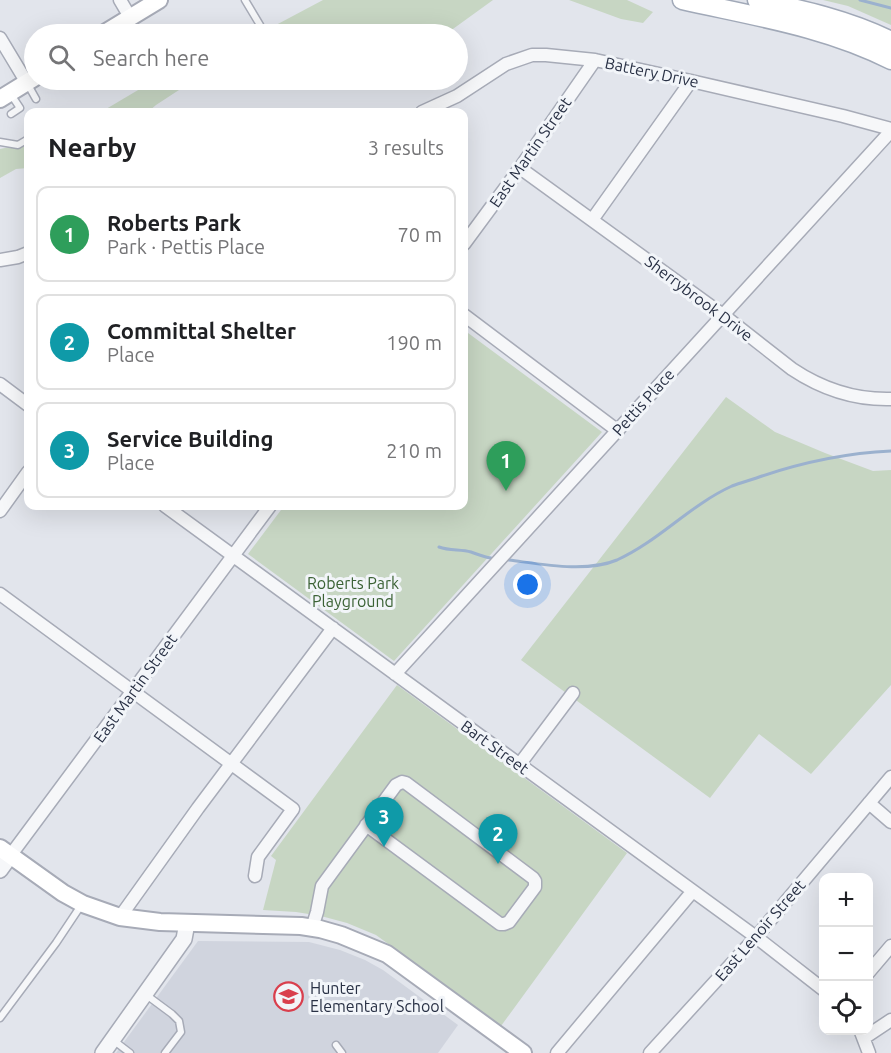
<!DOCTYPE html>
<meta charset="utf-8">
<style>
:root{--surface:#fff;--page:#f2f2f2;--text:#202124;--muted:#757577;--line:#e0e0e0;--accent:#ea580c}
body{margin:0;font-family:Ubuntu,sans-serif;background:var(--page);color:var(--text)}
.controls{position:absolute;right:18px;bottom:18px;display:grid;overflow:hidden;border-radius:12px;box-shadow:0 6px 24px #0002}
.controls button{width:54px;height:54px;display:grid;place-items:center;padding:0;border:0;border-bottom:2px solid var(--line);background:var(--surface);color:var(--text);font:30px sans-serif}
.you{position:absolute;left:528px;top:585px;width:21px;height:21px;margin:-15px;border:4px solid #fff;border-radius:50%;background:#1a73e8;box-shadow:0 0 0 9px #1a73e833}
.badge{display:grid;place-items:center;width:39px;height:39px;border-radius:50%;background:var(--accent);color:#fff;font-size:20px;font-weight:700}
.pin{position:absolute;translate:-50% -50px;filter:drop-shadow(0 2px 3px #0008)}
.pin::after{content:'';position:absolute;top:32px;width:21px;height:18px;background:inherit;clip-path:polygon(0 0,100% 0,50% 100%)}
.list{margin:0;padding:0;list-style:none}
h2{display:flex;justify-content:space-between;align-items:center;height:78px;margin:0;padding:0 24px;font-size:26px}
h2 small{font-size:20px;font-weight:400;color:var(--muted)}
.list li{display:grid;grid-template-columns:39px 1fr auto;gap:18px;align-items:center;box-sizing:border-box;height:96px;margin:0 12px 12px;padding:0 12px;border:2px solid var(--line);border-radius:12px}
.list b{display:block;font-size:22px;white-space:nowrap}
.list p{margin:0;font-size:20px;white-space:nowrap;color:var(--muted)}
.list em{font-size:20px;font-style:normal;color:var(--muted)}
.icon{flex:none;width:33px;height:33px;fill:none;stroke:currentColor;stroke-width:2;stroke-linecap:round;stroke-linejoin:round}
.map{position:relative;flex:none;width:891px;height:1053px;overflow:hidden}
.search{position:absolute;background:var(--surface);box-shadow:0 6px 24px #0002;left:24px;top:24px;width:444px;height:66px;display:flex;align-items:center;gap:15px;box-sizing:border-box;padding:0 21px;border-radius:33px;color:var(--muted);font-size:22px}
.panel{position:absolute;background:var(--surface);box-shadow:0 6px 24px #0002;left:24px;top:108px;width:444px;height:402px;border-radius:12px}
.map>svg:first-child{display:block}
</style>
<div class="map">
<svg width="891" height="1053" viewBox="0 0 891 1053">
<rect width="100%" height="100%" fill="#e2e5ec"/>
<!-- built -->
<path fill="#d0d4de" d="M198,941L309,942L340,950L365,960L383,970L458,1025L438,1053H116Z"/>
<!-- green -->
<path fill="#c7d6c3" d="M323,0H493L446,34H259Z
M569,0H627L653,12L643,23L621,19Z
M823,0H891V25L848,6Z
M155,80H250L208,83L179,90L156,105L148,112H101Z
M19,145L28,148V168L16,169L0,178V149Z
M464,330L602,432L394,661L248,554L284,506H464Z
M726,397L775,432L825,453L873,471L891,470V685L811,774L759,734L710,798L521,660Z
M397,685L627,853L501,1026L376,935L347,923L321,916L296,912L263,910L276,860L271,856Z"/>
<g fill="none" stroke-linecap="round" stroke-linejoin="round">
<!-- stream -->
<path stroke="#9bb1ce" stroke-width="3" d="M860,0L891,8
M439,547C450,551 461,549 471,552C477,554 483,557 491,558
M509,560C541,564 586,573 617,560C659,541 690,505 732,486C742,482 752,480 762,476C804,462 846,453 891,451"/>
<defs>
<path id="service" d="M245,0L260,25
M27,83L36,99
M10,93L20,108L11,114
M0,142L18,145L28,139
M145,994L172,1014L179,1021L181,1032L165,1053
M0,1018L56,943L82,904
M113,1040L130,1053
M336,1045L342,1053"/>
<path id="minor" d="M120,0L130,17
M0,38L27,83
M422,112L457,96L506,64L532,55H546L595,60L691,81L843,116L891,129
M520,168L723,315L792,369C822,389 855,400 891,399
M592,220L691,81
M464,244L520,168L595,60
M0,260L18,257L28,253
M464,315L618,431
M0,384L28,405
M165,506L756,937L824,990
M0,511L28,472
M0,594L293,809L258,857L255,876
M395,674L891,131
M519,765L573,693
M869,803L891,822
M10,856L270,506
M120,917L198,808L333,628
M312,928L317,912L322,886L396,785L402,782L406,783L533,878L535,881V887L509,922L504,924H500L366,825
M868,973L891,946
M861,1032L869,1053
M864,1038L891,1020
M557,1053L692,892
M650,1053L756,937L891,777"/>
<path id="tertiary" d="M0,870L10,856
M103,1053L184,939L187,923"/>
<path id="secondary" d="M103,34L159,0
M0,99L34,78
M0,848L63,893L83,904L120,917L160,922L301,926L320,929L341,935L387,954L523,1053"/>
<path id="primary" d="M682,0C753,16 826,27 891,60
M757,0C803,10 849,20 891,41"/>
</defs>
<!-- service casing -->
<use href="#service" stroke="#a7abb7" stroke-width="9"/>
<!-- minor casing -->
<use href="#minor" stroke="#a7abb7" stroke-width="15"/>
<!-- tertiary casing -->
<use href="#tertiary" stroke="#a7abb7" stroke-width="18"/>
<!-- secondary casing -->
<use href="#secondary" stroke="#a7abb7" stroke-width="20"/>
<!-- primary casing -->
<use href="#primary" stroke="#a1a9b8" stroke-width="21"/>
<!-- service -->
<use href="#service" stroke="#f6f7f9" stroke-width="6"/>
<!-- minor -->
<use href="#minor" stroke="#f6f7f9" stroke-width="12"/>
<!-- tertiary -->
<use href="#tertiary" stroke="#f6f7f9" stroke-width="15"/>
<!-- secondary -->
<use href="#secondary" stroke="#fff" stroke-width="16"/>
<!-- primary -->
<use href="#primary" stroke="#fff" stroke-width="18"/>
</g>
<!-- icons -->
<defs>
<symbol id="school-ring" viewBox="-11 -11 22 22"><circle r="9.5" fill="#f2f5f9" stroke="#d93f4d" stroke-width="1.5"/><path d="M0-5L7-2L0 1L-7-2ZM-4 1L0 2.5L4 1V4Q0 6-4 4Z" fill="#d93f4d"/></symbol>
</defs>
<g fill-rule="evenodd">
<use href="#school-ring" x="272" y="980" width="33" height="33"/>
</g>
<g text-anchor="middle" stroke-width="6" stroke-linejoin="round" paint-order="stroke">
<!-- street labels -->
<g font-size="16" fill="#293145" stroke="#f2f5f9">
<text transform="translate(652 72) rotate(12)" y="6">Battery Drive</text>
<text transform="translate(530 152) rotate(-55)" y="6">East Martin Street</text>
<text transform="translate(699 298) rotate(37)" y="6">Sherrybrook Drive</text>
<text transform="translate(643 402) rotate(-48)" y="6">Pettis Place</text>
<text transform="translate(135 688) rotate(-54)" y="6">East Martin Street</text>
<text transform="translate(495 747) rotate(36)" y="6">Bart Street</text>
<text transform="translate(760 930) rotate(-49)" y="6">East Lenoir Street</text>
</g>
<!-- park labels -->
<g font-size="16" fill="#3b6235" stroke="#f2f5f9">
<text x="353" y="589">Roberts Park<tspan x="353" dy="18">Playground</tspan></text>
</g>
<!-- poi labels -->
<g font-size="16" fill="#293145" stroke="#f2f5f9" text-anchor="start">
<text x="310" y="994">Hunter<tspan x="310" dy="18">Elementary School</tspan></text>
</g>
</g>
</svg>
<div class="controls">
<button>+</button>
<button>−</button>
<button><svg class="icon" aria-label="locate" viewBox="0 0 24 24"><circle cx="12" cy="12" r="6"/><path d="M12 2v4M12 18v4M2 12h4M18 12h4"/></svg></button>
</div>
<div class="you"></div>
<div class="pin badge" style="left:506px;top:491px;background:#2e9e5b">1</div>
<div class="pin badge" style="left:498px;top:864px;background:#0f9aa8">2</div>
<div class="pin badge" style="left:384px;top:847px;background:#0f9aa8">3</div>
<div class="search"><svg class="icon" aria-label="search" viewBox="0 0 24 24"><circle cx="10" cy="10" r="6"/><path d="M15 15l6 6"/></svg>Search here</div>
<section class="panel">
<h2>Nearby<small>3 results</small></h2>
<ul class="list">
<li><span class="badge" style="background:#2e9e5b">1</span><div><b>Roberts Park</b><p>Park · Pettis Place</p></div><em>70 m</em></li>
<li><span class="badge" style="background:#0f9aa8">2</span><div><b>Committal Shelter</b><p>Place</p></div><em>190 m</em></li>
<li><span class="badge" style="background:#0f9aa8">3</span><div><b>Service Building</b><p>Place</p></div><em>210 m</em></li>
</ul>
</section>
</div>
